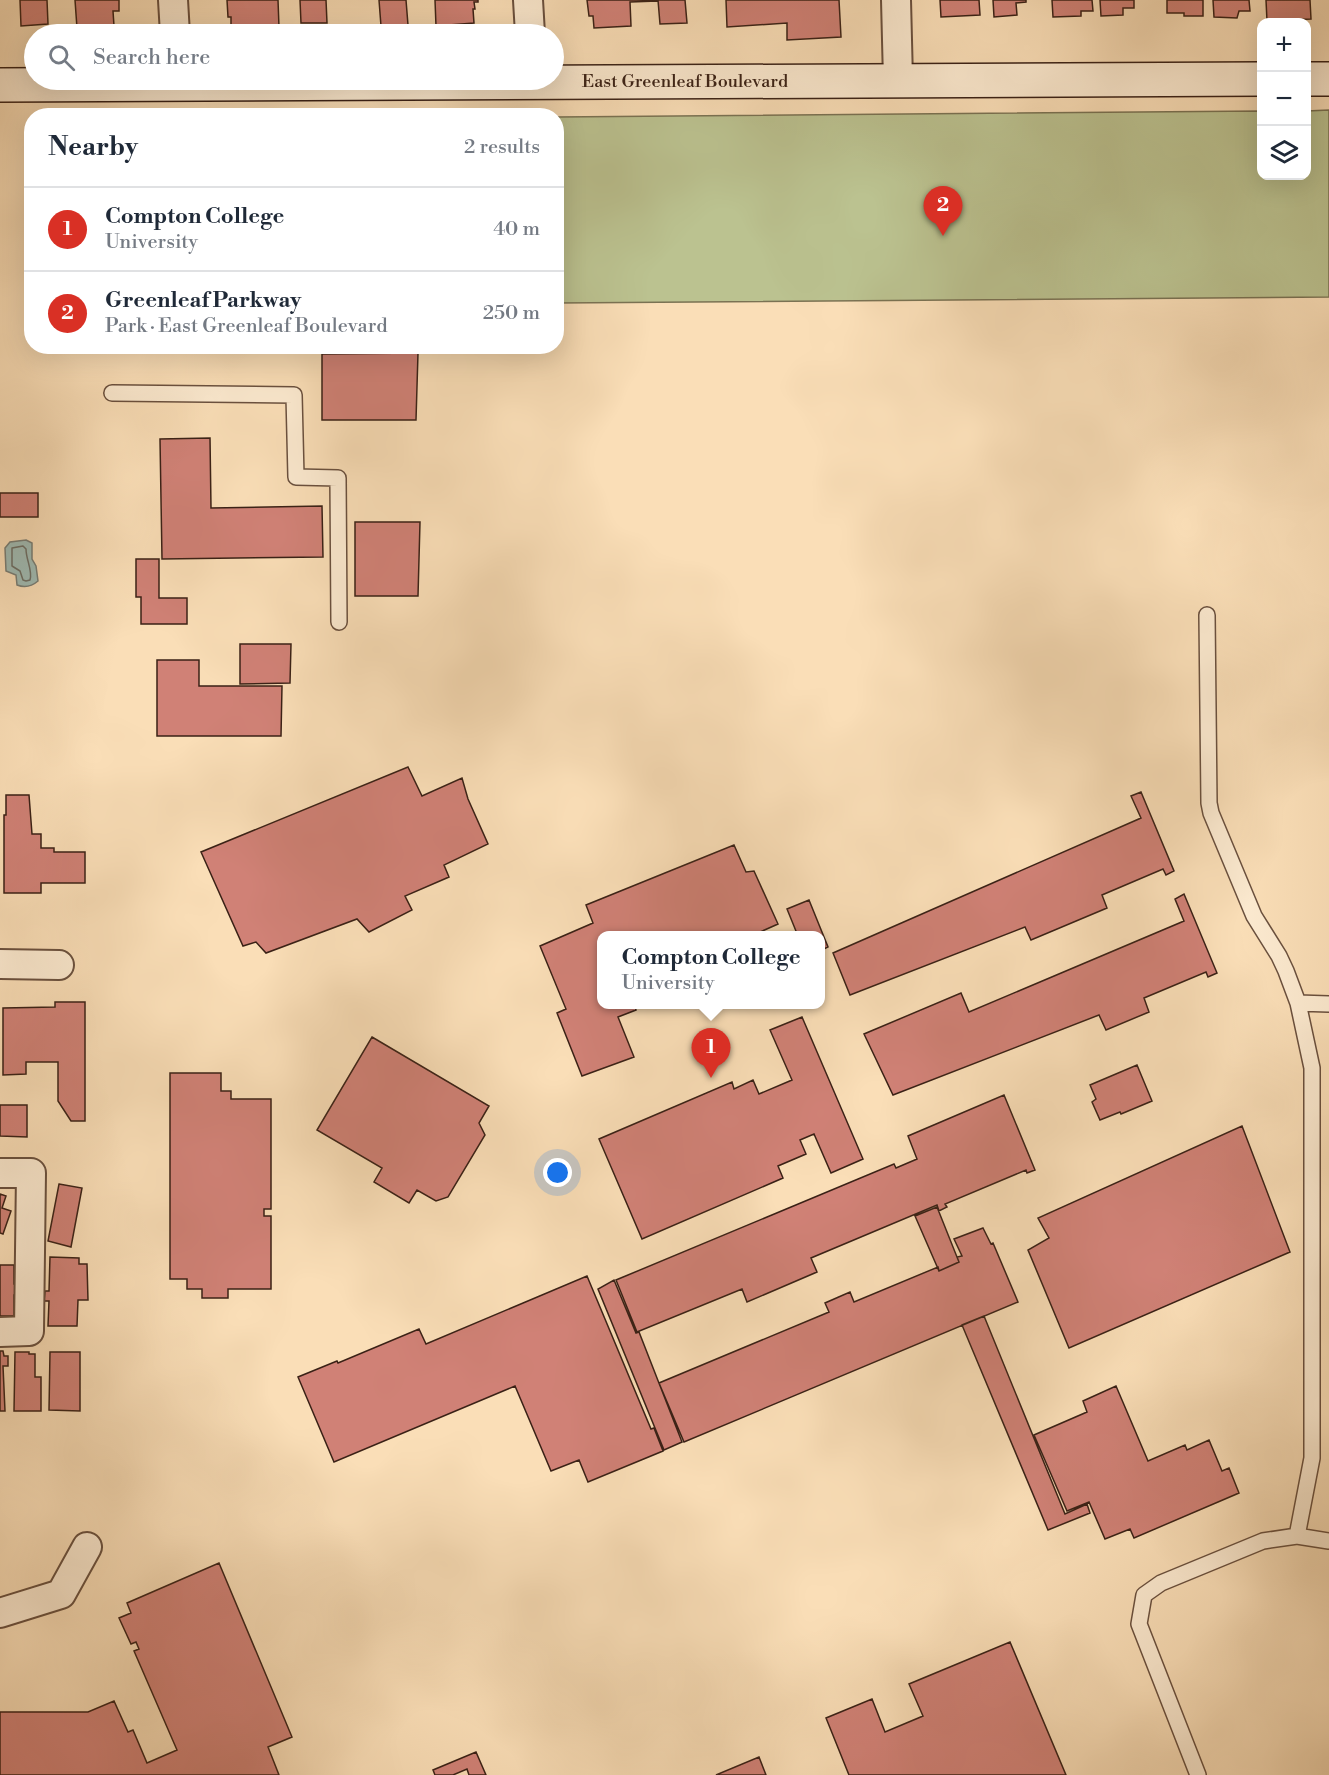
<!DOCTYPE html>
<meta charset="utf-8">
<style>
:root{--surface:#fff;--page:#f2f2f3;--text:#1f2937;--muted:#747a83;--line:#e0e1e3;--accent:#d93025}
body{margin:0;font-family:"Libre Bodoni",serif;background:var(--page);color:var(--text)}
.controls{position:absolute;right:18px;top:18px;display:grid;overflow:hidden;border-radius:12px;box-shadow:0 6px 24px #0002}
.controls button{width:54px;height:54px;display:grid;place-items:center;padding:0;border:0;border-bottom:2px solid var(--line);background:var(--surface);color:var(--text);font:30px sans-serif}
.you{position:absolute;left:558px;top:1173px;width:21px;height:21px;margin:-15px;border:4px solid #fff;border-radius:50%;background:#1a73e8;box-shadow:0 0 0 9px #1a73e833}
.badge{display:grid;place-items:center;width:39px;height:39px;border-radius:50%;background:var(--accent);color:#fff;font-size:20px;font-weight:700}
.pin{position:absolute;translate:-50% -50px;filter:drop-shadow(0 2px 3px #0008)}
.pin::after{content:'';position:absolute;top:32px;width:21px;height:18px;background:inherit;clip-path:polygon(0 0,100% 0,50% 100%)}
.popup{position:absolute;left:597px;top:931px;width:228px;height:78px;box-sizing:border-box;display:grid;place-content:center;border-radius:12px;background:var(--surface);filter:drop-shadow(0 2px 4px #0005);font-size:20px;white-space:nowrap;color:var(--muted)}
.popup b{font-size:22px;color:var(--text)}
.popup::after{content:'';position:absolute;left:50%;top:100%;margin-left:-12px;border:12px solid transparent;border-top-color:var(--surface)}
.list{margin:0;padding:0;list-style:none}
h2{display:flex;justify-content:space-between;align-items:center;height:78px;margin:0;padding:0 24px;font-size:26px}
h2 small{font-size:20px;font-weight:400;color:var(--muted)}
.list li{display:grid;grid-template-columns:39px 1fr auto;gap:18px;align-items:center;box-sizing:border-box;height:84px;padding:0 24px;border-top:2px solid var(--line)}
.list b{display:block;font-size:22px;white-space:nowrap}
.list p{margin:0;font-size:20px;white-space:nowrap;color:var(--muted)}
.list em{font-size:20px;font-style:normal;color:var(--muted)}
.icon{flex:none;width:33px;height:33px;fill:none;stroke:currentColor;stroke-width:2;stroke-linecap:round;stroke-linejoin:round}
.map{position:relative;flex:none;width:1329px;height:1775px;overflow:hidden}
.search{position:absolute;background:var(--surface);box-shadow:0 6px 24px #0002;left:24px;top:24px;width:540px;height:66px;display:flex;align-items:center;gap:15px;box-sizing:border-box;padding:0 21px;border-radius:33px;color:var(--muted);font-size:22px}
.panel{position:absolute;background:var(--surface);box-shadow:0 6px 24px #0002;left:24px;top:108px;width:540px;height:246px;border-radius:24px}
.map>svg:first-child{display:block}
</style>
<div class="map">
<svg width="1329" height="1775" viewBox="0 0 1329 1775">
<rect width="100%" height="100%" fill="#fadeb7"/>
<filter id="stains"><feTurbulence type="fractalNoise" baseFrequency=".00333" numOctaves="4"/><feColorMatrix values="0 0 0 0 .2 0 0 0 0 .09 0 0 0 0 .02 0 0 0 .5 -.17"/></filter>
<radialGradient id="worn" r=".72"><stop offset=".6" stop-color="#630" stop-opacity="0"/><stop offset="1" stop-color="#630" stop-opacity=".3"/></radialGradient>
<!-- green -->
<path fill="#bbc290" stroke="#7a7253" stroke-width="1.5" d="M1329,110V297L557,303V117L1261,111L1262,176H1306L1307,111Z"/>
<!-- water -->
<path fill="#9fbbb4" stroke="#777d75" stroke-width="1.5" d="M26,540L32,543V559L36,566L38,581C31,587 25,588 17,585L16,575L6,571L5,548L10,542Z"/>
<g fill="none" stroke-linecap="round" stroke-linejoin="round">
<!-- shore -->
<path stroke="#6c6e65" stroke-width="1.5" d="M23,546L26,549C26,560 33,571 30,580L26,581L23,580L20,571L12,566V548Z"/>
</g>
<!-- building -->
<path fill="#d08176" stroke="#3a2116" stroke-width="1.5" d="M20,0H47L48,24L21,26Z
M75,0H119V11H113L114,26L77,28Z
M227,0H278L279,27L231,29V17H228Z
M300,0H326L327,23H301Z
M379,0H406L408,25L381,26Z
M435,0H478V2H474L475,9H473L474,23L436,26Z
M587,0H657V1L630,2L631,26L594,28L593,16H589Z
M658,0H685L687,23L660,24Z
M726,0H839L841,37L787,40V23L727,27Z
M940,0H979L980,15L941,17Z
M993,0H1026V2L1016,3L1017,15L994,17Z
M1052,0H1092L1093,11H1081V16L1053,17Z
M1100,0H1134V8H1123V15L1101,16Z
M1167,0H1203V16H1184V13H1167Z
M1213,0H1249L1250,11H1239L1237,18L1214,17Z
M1266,0H1310L1311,19L1267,21Z
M418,353L416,420H322V354Z
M210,438L211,508L322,506L323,557L162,559L160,439Z
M0,493H38V517H0Z
M355,522H420L418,596H355Z
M136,559H159V598H187V624H141V597H136Z
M240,644H291L290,683L240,684Z
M157,660H199V686H282L281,736H157Z
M408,767L422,796L462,778L468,799L488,844L444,865L449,877L405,896L412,910L369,932L357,919L266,953L256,942L243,946L201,852Z
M1141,792L1174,871L1166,875L1163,869L1102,895L1107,908L1031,940L1025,927L850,995L833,953L1141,818L1131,796Z
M6,795H29L32,834H41V848H54V852H85V883H41V893H4V815H6Z
M734,845L746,872L754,871L778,924L751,936H602V1004H634L636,1010L618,1017L634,1057L582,1076L557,1013L566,1009L540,946L593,923L586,905Z
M1184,894L1217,973L1208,977L1206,972L1144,998L1149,1012L1106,1030L1099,1015L893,1095L864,1034L961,993L969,1012L1184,921L1175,899Z
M809,900L828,947L820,951V936H798L787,909Z
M55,1002H85V1121H71L58,1101V1062H26V1074L3,1075V1008L55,1007Z
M802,1017L863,1159L831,1173L814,1134L800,1140L806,1154L778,1166L783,1178L642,1239L599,1139L732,1082L734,1089L753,1080L759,1094L792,1080L770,1030Z
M372,1037L489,1106L479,1123L485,1135L448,1197L436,1201L417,1190L409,1203L374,1182L382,1168L317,1130Z
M1137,1065L1152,1101L1121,1114L1120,1112L1100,1120L1092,1102L1096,1099L1090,1085Z
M170,1073H221V1091H231V1099H271V1209H264V1216H271V1289H228V1298H202V1289H187V1279H170Z
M1004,1095L1035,1170L1027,1173L1026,1170L945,1204L947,1207L939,1211L937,1205L811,1258L817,1272L747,1302L742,1289L637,1332L616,1280L894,1164L896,1168L917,1159L908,1136Z
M0,1105H27V1137L0,1136Z
M1242,1126L1290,1252L1069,1348L1028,1250L1049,1238L1038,1218Z
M59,1184L82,1188L71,1247L48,1241Z
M0,1194L6,1196L2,1208L11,1211L3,1234L0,1233Z
M937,1207L959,1262L939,1271L915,1216Z
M983,1228L991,1244L993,1243L1018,1302L684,1442L659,1383L829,1312L825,1303L850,1292L854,1302L938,1267L939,1271L959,1262L957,1257L962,1256L954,1239Z
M50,1257L79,1258V1264H87L88,1300H78L77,1326H48L49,1301H44L45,1291H49Z
M0,1265H14V1284H17V1295H14V1316H0Z
M587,1276L651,1429L654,1428L663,1451L588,1482L579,1460L551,1471L515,1386L334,1462L298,1377L337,1361L338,1363L419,1329L426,1344Z
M614,1280L636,1333L639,1332L682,1442L664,1450L598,1289Z
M984,1316L1065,1514L1087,1504L1090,1513L1048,1530L962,1325Z
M0,1351H3L4,1356H8V1366H3L5,1411H0Z
M15,1352H29V1354H35V1377H41V1411H14Z
M50,1352H80V1411L49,1410Z
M1116,1386L1148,1461L1185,1445L1187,1450L1209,1440L1222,1471L1229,1468L1239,1493L1134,1538L1130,1529L1105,1539L1089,1502L1067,1511L1034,1435L1087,1412L1083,1401Z
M219,1563L292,1737L268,1747L279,1775H0V1712H88L114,1701L128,1732L133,1730L147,1763L177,1750L134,1651L139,1649L136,1642L131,1644L119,1618L131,1613L127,1603Z
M1010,1642L1066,1775H849L826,1718L872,1699L885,1732L923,1716L909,1684Z
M476,1752L486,1775H469L467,1769L453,1775H435L433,1770Z
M759,1757L766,1775H716Z"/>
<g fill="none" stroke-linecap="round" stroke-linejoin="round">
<defs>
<path id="lane" d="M112,393L294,395L296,477L338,478L339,622
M1207,615L1209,803L1211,813L1254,916L1279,956L1286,971L1298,1003L1312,1068V1458L1297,1536
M1298,1003L1329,1004
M1198,1775L1139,1624L1144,1595L1161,1583L1263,1541L1297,1536L1329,1541"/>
<path id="street" d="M173,0L175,34
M528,0L530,34
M896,0L898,80
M0,964L59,965
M0,1173H31L29,1331L0,1332
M0,1613L61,1594L87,1547"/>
<path id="secondary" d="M1306,79H1329
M0,85L1262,79"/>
</defs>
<!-- lane casing -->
<use href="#lane" stroke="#6a503e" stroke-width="18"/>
<!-- street casing -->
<use href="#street" stroke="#6a503e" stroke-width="32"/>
<!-- secondary casing -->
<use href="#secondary" stroke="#3a2116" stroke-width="36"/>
<!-- lane -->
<use href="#lane" stroke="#fcead0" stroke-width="15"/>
<!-- street -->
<use href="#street" stroke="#fcead0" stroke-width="28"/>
<!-- secondary -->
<use href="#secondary" stroke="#fcead0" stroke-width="33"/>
</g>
<g text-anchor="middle" stroke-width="5" stroke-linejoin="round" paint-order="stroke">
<!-- street labels -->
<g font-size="18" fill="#3a2116" stroke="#fcead0">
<text x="685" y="87">East Greenleaf Boulevard</text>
</g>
</g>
<rect width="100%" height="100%" filter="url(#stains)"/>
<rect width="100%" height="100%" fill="url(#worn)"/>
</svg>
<div class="controls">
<button>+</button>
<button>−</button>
<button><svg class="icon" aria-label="layers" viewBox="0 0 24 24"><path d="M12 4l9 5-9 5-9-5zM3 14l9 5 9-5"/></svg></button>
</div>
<div class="you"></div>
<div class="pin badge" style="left:711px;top:1078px">1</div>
<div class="popup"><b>Compton College</b>University</div>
<div class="pin badge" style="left:943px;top:236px">2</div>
<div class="search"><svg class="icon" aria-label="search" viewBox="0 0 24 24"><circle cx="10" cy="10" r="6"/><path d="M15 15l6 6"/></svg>Search here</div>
<section class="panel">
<h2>Nearby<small>2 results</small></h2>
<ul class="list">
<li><span class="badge">1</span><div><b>Compton College</b><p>University</p></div><em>40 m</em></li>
<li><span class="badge">2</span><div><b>Greenleaf Parkway</b><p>Park · East Greenleaf Boulevard</p></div><em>250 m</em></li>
</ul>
</section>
</div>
